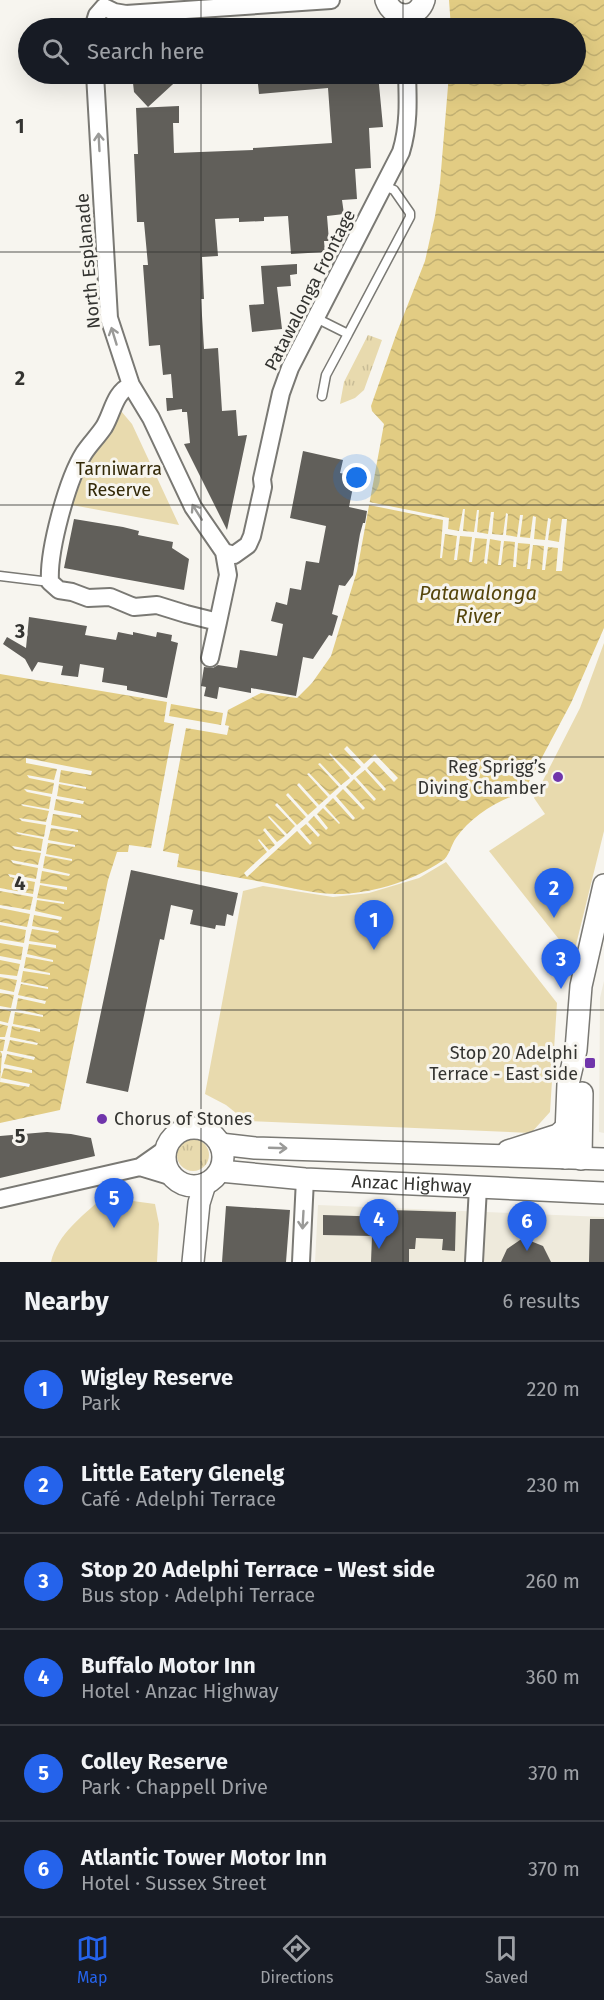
<!DOCTYPE html>
<meta charset="utf-8">
<style>
:root{--surface:#171b24;--page:#242831;--text:#f1f3f6;--muted:#9ea1a6;--line:#363941;--accent:#2563eb}
body{margin:0;font-family:"Fira Sans",sans-serif;background:var(--page);color:var(--text)}
.you{position:absolute;left:357px;top:478px;width:21px;height:21px;margin:-15px;border:4px solid #fff;border-radius:50%;background:#1a73e8;box-shadow:0 0 0 9px #1a73e833}
.badge{display:grid;place-items:center;width:39px;height:39px;border-radius:50%;background:var(--accent);color:#fff;font-size:20px;font-weight:700}
.pin{position:absolute;translate:-50% -50px;filter:drop-shadow(0 2px 3px #0008)}
.pin::after{content:'';position:absolute;top:32px;width:21px;height:18px;background:inherit;clip-path:polygon(0 0,100% 0,50% 100%)}
.list{margin:0;padding:0;list-style:none}
h2{display:flex;justify-content:space-between;align-items:center;height:78px;margin:0;padding:0 24px;font-size:26px}
h2 small{font-size:20px;font-weight:400;color:var(--muted)}
.list li{display:grid;grid-template-columns:39px 1fr auto;gap:18px;align-items:center;box-sizing:border-box;height:96px;padding:0 24px;border-top:2px solid var(--line)}
.list b{display:block;font-size:22px;white-space:nowrap}
.list p{margin:0;font-size:20px;white-space:nowrap;color:var(--muted)}
.list em{font-size:20px;font-style:normal;color:var(--muted)}
.icon{flex:none;width:33px;height:33px;fill:none;stroke:currentColor;stroke-width:2;stroke-linecap:round;stroke-linejoin:round}
.map{position:relative;flex:none;width:604px;height:1262px;overflow:hidden}
.search{position:absolute;background:var(--surface);box-shadow:0 6px 24px #0002;left:18px;right:18px;top:18px;height:66px;display:flex;align-items:center;gap:15px;box-sizing:border-box;padding:0 21px;border-radius:33px;color:var(--muted);font-size:22px}
.sheet{height:654px;background:var(--surface)}
nav{display:flex;justify-content:space-around;align-items:center;box-sizing:border-box;height:84px;border-top:2px solid var(--line);background:var(--surface);font-size:16px;color:var(--muted)}
nav a{display:grid;justify-items:center;gap:3px}
nav .on{color:var(--accent)}
.map>svg:first-child{display:block}
</style>
<div class="map">
<svg width="604" height="1262" viewBox="0 0 604 1262">
<defs>
<pattern id="grass-tufts" width="24" height="20" patternUnits="userSpaceOnUse" patternTransform="scale(1.5)"><rect width="24" height="20" fill="#e8daae"/><path d="M3 7l-1-3M5 7V3M7 7l1-3M15 17l-1-3M17 17v-4M19 17l1-3" fill="none" stroke="#c8bc96"/></pattern>
<pattern id="water-waves" width="16" height="10" patternUnits="userSpaceOnUse" patternTransform="scale(1.5)"><rect width="16" height="10" fill="#e2cc83"/><path d="M0 5q4-4 8 0t8 0" fill="none" stroke="#c2b072"/></pattern>
</defs>
<rect width="100%" height="100%" fill="#f7f5ef"/>
<!-- built -->
<path fill="#eeeadc" d="M604,981V1133L599,1132L600,998Z
M318,1205L604,1217V1262H315Z"/>
<!-- grass -->
<path fill="url(#grass-tufts)" d="M368,335L382,340L364,390L355,398L340,404L344,382Z
M177 1155a16 16 0 1 1 32 0a16 16 0 1 1-32 0Z"/>
<!-- park -->
<path fill="#e8daae" d="M121,411L132,424L179,525L72,505L88,463L110,435Z
M604,643V831L573,957L489,851L545,814L534,798L580,708Z
M446,862L557,1003L550,1112L531,1133L246,1121L226,1105L205,1094L243,891L263,886L333,897L369,893L419,878Z
M103,1197L155,1204L159,1224L157,1262H51C58,1233 82,1217 103,1197Z"/>
<!-- water -->
<path fill="url(#water-waves)" d="M449,0H604V628L571,703L523,793C498,799 471,817 456,838C451,845 449,857 442,861C414,880 377,892 343,894C318,895 292,888 267,883C237,877 207,872 177,867L179,854L163,851L186,728L227,735L229,726L225,725L228,710L261,693L297,698L312,683L331,656L357,571L384,424L372,411L371,406L397,332L425,261L435,216L440,183L449,74H576V28H451Z
M0,674L167,702L164,722L174,724L151,848L129,845L128,852H117L108,880L60,1110L0,1123Z
M171,704L223,713L221,725L169,716Z"/>
<!-- pier -->
<path fill="#f7f5ef" d="M369,502L449,518L448,529L459,531L463,509H465L463,531L474,532L477,510H479L477,532L488,534L491,512H494L492,534L503,535L506,513L508,514L506,535L517,537L520,515H523L520,537L530,538L533,516L536,517L534,539L545,540L548,518L551,519L548,540L559,542L562,519H567L562,571H556L558,548L548,547L545,570H542L544,546L533,545L530,569H527L530,544L518,543L516,567H513L515,542L504,541L501,565H498L501,541L490,539L487,564L484,563L487,539L475,538L472,562H469L472,537L460,536L457,560H454L457,536L445,534L442,558H440L443,520L369,505Z
M347,746L364,764L375,754L398,778L394,782L374,761L367,768L386,789L384,791L365,770L356,777L376,799L374,801L354,779L346,787L365,808L363,810L343,789L336,796L355,818L353,820L333,798L325,806L340,823L339,824L323,808L317,814L328,828L326,830L314,816L308,822L320,835L318,837L306,824L300,829L312,843L310,845L297,831L247,877L244,873L267,852L258,840L259,839L269,850L275,845L263,830L265,828L277,842L285,836L268,817L269,816L287,834L295,826L275,805L277,803L297,825L306,817L286,795L288,793L308,815L317,807L297,785L299,783L319,805L328,797L307,774L309,773L330,795L339,787L318,764L320,763L341,785L350,778L329,754L330,753L352,775L361,767L344,749Z
M26,758L92,771L91,775L61,770L59,782L86,787V789L59,784L57,796L84,801L83,804L56,799L54,810L81,815V818L53,814L51,825L78,830V832L51,828L48,840L75,845V847L48,843L46,854L72,859V861L45,856L43,868L70,874L69,876L42,871L40,883L67,887V890L40,885L37,898L64,902V904L37,900L35,911L62,917L61,920L34,915L32,926L59,931L58,933L32,929L29,941L56,945V948L29,944L27,954L53,960V962L26,957L24,968L50,973V975L23,971L21,982L48,987V989L21,984L18,995L46,1001L45,1004L18,998L16,1009L43,1015V1017L15,1012L13,1024L40,1029V1032L12,1026L10,1037L38,1043L37,1045L10,1040L7,1051L35,1057L34,1060L7,1054L4,1064L32,1070V1073L4,1068L1,1078L30,1084L29,1087L0,1082L2,1054L0,1051H3L5,1040L0,1039V1037H5L8,1026L0,1024V1021L8,1023L11,1011L0,1009V1006L11,1008L14,995L0,993V989L14,992L17,980L0,977V974L17,976L20,964L0,960V956L21,960L23,947L0,943V939L24,943L26,930L0,925V922L27,927L30,914L0,908V905L30,910L33,897L0,891V888L33,894L35,882L10,877L8,874L36,879L38,868L13,863L11,860L38,865L41,853L15,849L12,846L41,851L43,839L18,834L16,832L44,837L46,825L22,821L19,818L46,822L49,811L23,806L21,804L49,809L51,797L27,792L24,789L52,794L54,783L29,778L27,775L54,780L57,769L26,763Z"/>
<!-- building -->
<path fill="#615f5a" d="M132,74H184L148,107L134,92Z
M257,74H378L383,127L369,128L371,168L355,169L357,199L342,200L344,214L327,216L329,241H324L325,252L291,254L288,216L264,217V221L239,222V218L215,219L218,256L202,257L204,299H201L204,349L218,348L222,411L236,410L238,436L247,435L227,530L184,444L190,443L187,412H182V409L167,411L166,398H173L171,374L163,375L160,345L149,346L143,265H148L144,222H137L134,154H138L136,108L179,106V123H173L174,153L253,150V148L332,143L328,88L259,94Z
M297,264V274L290,275L291,286L277,287L282,329L252,332L249,305L264,304L261,266Z
M303,451L343,460L340,473L350,475L354,482L349,507L367,511L365,523H363L360,534L353,575L345,586L339,585L332,614L338,616L332,636L329,635L313,659L303,657L296,696L251,688V693L219,687L217,699L204,696L206,687L201,686L204,667L213,668L218,665L237,668L240,650L277,656L283,624L271,621L276,602L287,605L290,588L301,590L306,561L319,563L326,526L290,518Z
M74,519L123,527L139,531L138,535L173,542L172,548L189,559L184,590L64,568Z
M29,617L87,626L85,635L116,640L118,632L133,635V632L156,637L157,632L172,635L171,641L178,643L167,698L127,690V686L102,682L104,668L80,664L78,677L61,675L63,666L38,662L32,672L25,659L3,644L7,637L26,648Z
M131,870L238,893L233,916L227,914L225,926L216,925L215,929L190,924L193,910L171,905L164,940L160,939L128,1092L86,1083Z
M47,1132L71,1134L91,1138L95,1156L0,1178V1136Z
M226,1206L290,1210L286,1262H222Z
M391,1210L456,1212L455,1251L442,1250L443,1239L416,1238L415,1249H409V1262H371L372,1236L323,1235V1215L391,1217Z
M590,1219H604V1262H589Z
M520,1240H528L543,1246L551,1262H501L507,1249Z"/>
<g fill="none" stroke-linecap="round" stroke-linejoin="round">
<defs>
<path id="service" d="M316,318L348,334L326,375L322,396
M348,334L410,217V213L394,190L384,186
M0,576L50,582"/>
<path id="minor" d="M104,7L114,12L126,14L331,0
M93,28L97,15L104,7
M95,74L109,318L131,385L151,418L193,507L224,552L234,555L248,545L252,536L263,487L262,479L281,393L290,368L401,152C409,126 408,101 407,74
M131,385C114,393 113,412 104,427C98,436 90,444 84,453C67,480 48,551 50,582L59,590L72,592L88,598L110,597L134,607L157,605L186,614L218,622L228,575L224,552
M210,658L218,622
M140,1167L173,1177
M0,1199L140,1167L167,1148
M301,1262L305,1179
M474,1262L478,1187"/>
<g id="tertiary">
<path d="M386,0C393,20 418,20 424,0"/>
<circle cx="194" cy="1157" r="29"/>
<path d="M220,1144L255,1148L604,1159"/>
<path d="M508,1151L558,1135L566,1128"/>
<path d="M565,1158L568,1084L576,1050L581,986L604,885"/>
<path d="M581,1159L582,1093"/>
<path id="s1" d="M220,1171L305,1179L604,1193"/>
<path d="M193,1262L199,1203L205,1184"/>
</g>
</defs>
<!-- service casing -->
<use href="#service" stroke="#7a7974" stroke-width="11"/>
<!-- minor casing -->
<use href="#minor" stroke="#7a7974" stroke-width="20"/>
<!-- tertiary casing -->
<use href="#tertiary" stroke="#7a7974" stroke-width="24"/>
<!-- service -->
<use href="#service" stroke="#fff" stroke-width="8"/>
<!-- minor -->
<use href="#minor" stroke="#fff" stroke-width="16"/>
<!-- tertiary -->
<use href="#tertiary" stroke="#fff" stroke-width="21"/>
</g>
<!-- one-way arrows -->
<defs><path id="oneway-shaft" d="M-6 0H5M1.5-3L5.5 0L1.5 3" fill="none" stroke-width="1.6" stroke-linecap="round" stroke-linejoin="round" transform="scale(1.5)"/></defs>
<g stroke="#9a9a98">
<use href="#oneway-shaft" transform="translate(99 142) rotate(-93)"/>
<use href="#oneway-shaft" transform="translate(114 336) rotate(-107)"/>
<use href="#oneway-shaft" transform="translate(197 512) rotate(-122)"/>
<use href="#oneway-shaft" transform="translate(278 1148) rotate(2)"/>
<use href="#oneway-shaft" transform="translate(303 1220) rotate(93)"/>
</g>
<!-- grid -->
<path fill="none" stroke="#343431" stroke-width="1.5" stroke-opacity="0.55" d="M201,0V28M403,0V28M201,74V1262M403,74V1262M0,252H604M0,505H604M0,757H604M0,1010H604"/>
<!-- markers -->
<g fill="#7035ab" stroke="#f7f5ef" stroke-width="2">
<circle cx="558" cy="777" r="6"/>
<rect x="584" y="1057" width="12" height="12" rx="3"/>
<circle cx="102" cy="1119" r="6"/>
</g>
<g text-anchor="middle" stroke-width="6" stroke-linejoin="round" paint-order="stroke">
<!-- street labels -->
<g font-size="18" fill="#343431" stroke="#f7f5ef">
<text transform="translate(88 261) rotate(-95)" y="6">North Esplanade</text>
<text transform="translate(310 290) rotate(-63)" y="6">Patawalonga Frontage</text>
<text dy="6" stroke="none"><textPath href="#s1" startOffset="192">Anzac Highway</textPath></text>
</g>
<!-- park labels -->
<g font-size="18" fill="#332908" stroke="#f7f5ef">
<text x="119" y="475">Tarniwarra<tspan x="119" dy="21">Reserve</tspan></text>
</g>
<!-- poi labels -->
<g font-size="18" fill="#343431" stroke="#f7f5ef" text-anchor="end">
<text x="546" y="773">Reg Sprigg’s<tspan x="546" dy="21">Diving Chamber</tspan></text>
<text x="578" y="1059">Stop 20 Adelphi<tspan x="578" dy="21">Terrace - East side</tspan></text>
<text x="114" y="1125" text-anchor="start">Chorus of Stones</text>
</g>
<!-- water labels -->
<g font-size="20" font-style="italic" fill="#55450b" stroke="#f7f5ef">
<text x="478" y="600">Patawalonga<tspan x="478" dy="23">River</tspan></text>
</g>
</g>
<g font-size="20" text-anchor="middle" font-weight="bold" fill="#343431" stroke="#f7f5ef" stroke-width="6" stroke-linejoin="round" paint-order="stroke">
<text x="20" y="133">1</text>
<text x="20" y="385">2</text>
<text x="20" y="638">3</text>
<text x="20" y="890">4</text>
<text x="20" y="1143">5</text>
</g>
</svg>
<div class="you"></div>
<div class="pin badge" style="left:374px;top:950px">1</div>
<div class="pin badge" style="left:554px;top:918px">2</div>
<div class="pin badge" style="left:561px;top:989px">3</div>
<div class="pin badge" style="left:379px;top:1249px">4</div>
<div class="pin badge" style="left:114px;top:1228px">5</div>
<div class="pin badge" style="left:527px;top:1251px">6</div>
<div class="search"><svg class="icon" aria-label="search" viewBox="0 0 24 24"><circle cx="10" cy="10" r="6"/><path d="M15 15l6 6"/></svg>Search here</div>
</div>
<section class="sheet">
<h2>Nearby<small>6 results</small></h2>
<ul class="list">
<li><span class="badge">1</span><div><b>Wigley Reserve</b><p>Park</p></div><em>220 m</em></li>
<li><span class="badge">2</span><div><b>Little Eatery Glenelg</b><p>Café · Adelphi Terrace</p></div><em>230 m</em></li>
<li><span class="badge">3</span><div><b>Stop 20 Adelphi Terrace - West side</b><p>Bus stop · Adelphi Terrace</p></div><em>260 m</em></li>
<li><span class="badge">4</span><div><b>Buffalo Motor Inn</b><p>Hotel · Anzac Highway</p></div><em>360 m</em></li>
<li><span class="badge">5</span><div><b>Colley Reserve</b><p>Park · Chappell Drive</p></div><em>370 m</em></li>
<li><span class="badge">6</span><div><b>Atlantic Tower Motor Inn</b><p>Hotel · Sussex Street</p></div><em>370 m</em></li>
</ul>
</section>
<nav>
<a class="on"><svg class="icon" aria-label="map" viewBox="0 0 24 24"><path d="M3 6l6-2 6 2 6-2v14l-6 2-6-2-6 2zM9 4v14M15 6v14"/></svg>Map</a>
<a><svg class="icon" aria-label="directions" viewBox="0 0 24 24"><path d="M12 3l9 9-9 9-9-9zM9 14v-3h6M13 9l2 2-2 2"/></svg>Directions</a>
<a><svg class="icon" aria-label="saved" viewBox="0 0 24 24"><path d="M7 4h10v16l-5-4-5 4z"/></svg>Saved</a>
</nav>
